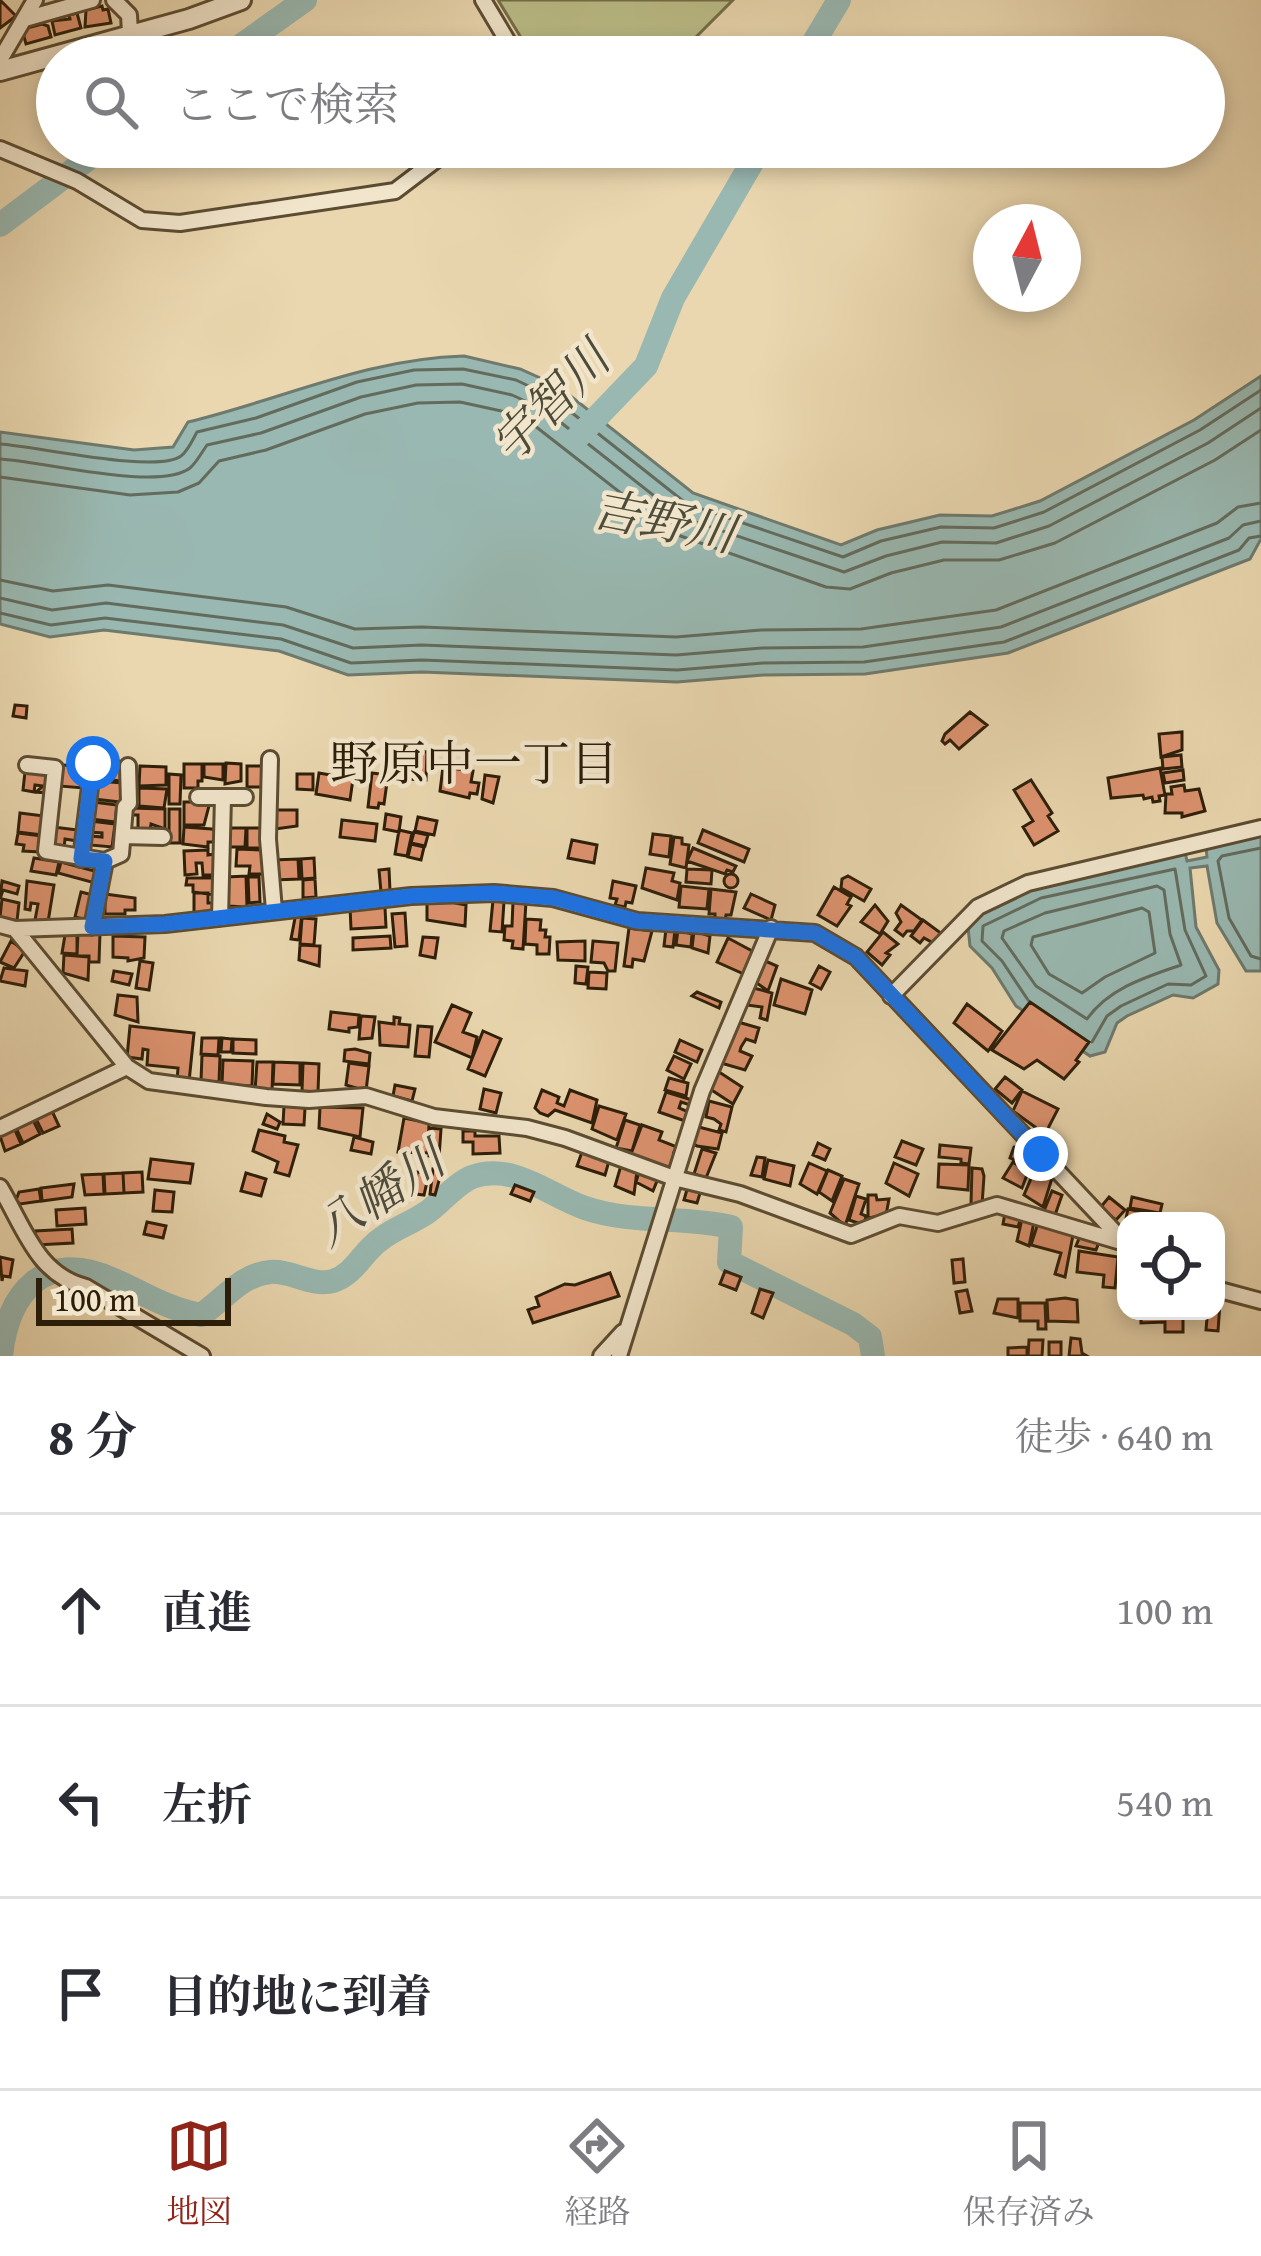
<!DOCTYPE html>
<html lang="ja">
<meta charset="utf-8">
<style>
:root{--surface:#fff;--page:#f7f7f7;--text:#2b2b33;--muted:#7c7c81;--line:#e1e1e2;--accent:#8f2418}
body{margin:0;font-family:"Gentium Book Plus","Noto Serif JP",serif;background:var(--page);color:var(--text)}
.controls{position:absolute;right:36px;bottom:36px;display:grid;overflow:hidden;border-radius:24px;box-shadow:0 6px 18px #0003}
.controls button{width:108px;height:108px;display:grid;place-items:center;padding:0;border:0;border-bottom:3px solid var(--line);background:var(--surface);color:var(--text);font:60px sans-serif}
.compass{position:absolute;left:973px;top:204px;width:108px;height:108px;border-radius:50%;background:var(--surface);box-shadow:0 6px 18px #0003;rotate:7deg}
.scale{position:absolute;left:36px;bottom:30px;width:195px;box-sizing:border-box;padding-left:12px;border:6px solid #2d1e09;border-top:0;font-size:33px;line-height:42px;white-space:nowrap;color:#2d1e09;-webkit-text-stroke:9px #f1e5cb;paint-order:stroke}
.stop{position:absolute;width:36px;height:36px;margin:-27px;border:9px solid #1a73e8;border-radius:50%;background:#fff}
.stop.end{background:#1a73e8;border-color:#fff;box-shadow:0 3px 12px #0008}
.list{margin:0;padding:0;list-style:none}
h2{display:flex;justify-content:space-between;align-items:center;height:156px;margin:0;padding:0 48px;font-size:51px}
h2 small{font-size:39px;font-weight:400;color:var(--muted)}
.list li{display:grid;grid-template-columns:78px 1fr auto;gap:36px;align-items:center;box-sizing:border-box;height:192px;padding:0 48px;border-top:3px solid var(--line)}
.list b{display:block;font-size:45px;white-space:nowrap}
.list em{font-size:39px;font-style:normal;color:var(--muted)}
.icon{flex:none;width:66px;height:66px;fill:none;stroke:currentColor;stroke-width:2;stroke-linecap:round;stroke-linejoin:round}
.map{position:relative;flex:none;width:1261px;height:1356px;overflow:hidden}
.search{position:absolute;background:var(--surface);box-shadow:0 6px 18px #0003;left:36px;right:36px;top:36px;height:132px;display:flex;align-items:center;gap:30px;box-sizing:border-box;padding:0 42px;border-radius:66px;color:var(--muted);font-size:45px}
.sheet{height:732px;background:var(--surface)}
nav{display:flex;justify-content:space-around;align-items:center;box-sizing:border-box;height:168px;border-top:3px solid var(--line);background:var(--surface);font-size:33px;color:var(--muted)}
nav a{display:grid;justify-items:center;gap:6px}
nav .on{color:var(--accent)}
.map>svg:first-child{display:block}
</style>
<div class="map">
<svg width="1261" height="1356" viewBox="0 0 1261 1356">
<rect width="100%" height="100%" fill="#ead7af"/>
<filter id="stains"><feTurbulence type="fractalNoise" baseFrequency=".00167" numOctaves="4"/><feColorMatrix values="0 0 0 0 .2 0 0 0 0 .09 0 0 0 0 .02 0 0 0 .5 -.17"/></filter>
<radialGradient id="worn" r=".72"><stop offset=".6" stop-color="#630" stop-opacity="0"/><stop offset="1" stop-color="#630" stop-opacity=".3"/></radialGradient>
<!-- green -->
<path fill="#bbbd88" stroke="#746e48" stroke-width="3" d="M498,0H733L676,57H533Z"/>
<!-- water -->
<path fill="#99b8b1" stroke="#6e7a6e" stroke-width="3" d="M464,356L520,369L558,386L693,493L841,545L877,530L940,515L992,516L1040,501L1194,420L1261,376V539L1250,559L1008,653L865,674L763,675L677,682L422,672L348,675L279,651L104,630L50,637L0,624V432L134,450L173,447L188,422C284,399 364,359 464,356Z
M1261,836V971H1246L1217,923L1207,866L1190,868L1196,927L1219,970L1218,984L1193,998L1173,995L1127,1016L1117,1023L1105,1052L1090,1056L1016,1006L992,968L970,946L968,927C995,885 1135,864 1185,852L1187,861L1207,857L1206,847Z"/>
<g fill="none" stroke-linecap="round" stroke-linejoin="round">
<!-- shore -->
<path stroke="#636b5d" stroke-width="3" d="M0,444C35,446 157,474 181,456C188,451 193,439 197,432L256,418L357,382L414,370L463,369L516,380L552,397L687,504L843,557L881,541L941,527L994,528L1044,512L1200,430L1261,390
M0,459C42,461 159,492 190,468C197,462 202,452 207,445L261,433L361,397L416,385L462,384L512,395L545,410L681,517L844,572L886,556L942,542L996,543L1049,526L1208,443L1261,408
M0,477L130,495L178,492L199,483L219,461L266,450L365,414L418,403L460,402L506,412L535,426L672,533L826,587L850,589L891,573L944,560H999L1055,543L1215,460L1261,430
M0,580L53,591L108,585L286,607L355,629L422,627L676,637L761,630L861,629L996,610L1217,523L1238,507L1261,503
M0,598L52,610L106,603L283,625L353,648L422,645L676,655L762,648L863,647L1001,627L1229,538L1243,525L1261,521
M0,613L51,625L105,618L281,639L351,663L422,660L677,670L763,663L864,662L1004,642L1239,550L1249,538L1261,536
M1261,848L1222,856L1218,861L1229,918L1251,956L1261,959
M1157,886L1164,890L1170,934L1181,965C1146,977 1109,988 1087,1019L1036,986L1002,938L1004,931L1045,913Z
M1142,908L1149,912L1155,953L1105,977L1082,993L1049,974L1031,945L1033,937Z
M1028,1000L1002,961L982,941L983,926L1041,898L1175,869L1185,930L1206,976L1191,985L1168,984L1121,1006L1107,1016L1092,1042"/>
<!-- river -->
<path stroke="#99b8b1" stroke-width="24" d="M225,57L305,0
M805,57L839,0
M0,225L104,147
M576,439L646,366L673,298L761,147
M1,1356C8,1291 46,1248 114,1280C144,1293 167,1309 201,1315C224,1300 240,1275 270,1272C290,1270 313,1287 333,1281C355,1274 363,1251 381,1239C395,1228 414,1222 429,1211C442,1201 457,1183 472,1177C514,1162 549,1196 585,1208C632,1224 683,1216 731,1227L729,1262L853,1324L870,1337L873,1356"/>
</g>
<!-- building -->
<path fill="#dd936f" stroke="#2d1e09" stroke-width="3" d="M0,0L16,16L0,28Z
M102,6L103,10L108,9L111,23L85,27L86,10Z
M77,13L81,28L55,35L52,21L70,19L69,15Z
M42,24L48,26L51,37L26,44L23,33L27,28Z
M15,705L27,706L26,718L13,716Z
M970,712L987,725L959,749L950,740L945,744L942,741L945,734Z
M1182,732V750L1161,757L1159,734Z
M408,751L427,752L426,780L407,779Z
M1181,755L1182,767L1163,769L1162,757Z
M111,757L123,763L120,781L96,778L98,759L111,760Z
M226,763L241,764V781L225,784Z
M184,764H202V781H198V788H184Z
M204,764H223V780L204,777Z
M61,765L86,766L83,788L59,786Z
M140,766L166,767V785L139,786Z
M247,766H264V787H247Z
M443,767L473,771L471,782L479,783L477,794L470,793L469,798L440,791Z
M1160,768L1165,795L1159,796L1160,801L1153,802L1152,797L1144,799L1143,795L1111,798L1108,778Z
M1183,770L1184,780L1165,783L1163,773Z
M25,772L49,775L47,793L36,792L43,786L35,785L34,792L23,790Z
M319,773L353,779L350,800L316,794Z
M372,773L388,775L384,804L379,803L378,808L368,807Z
M169,774L181,775L180,804H169Z
M297,774H313V790L297,789Z
M485,775L499,777L493,803L482,799Z
M1031,780L1052,813L1048,816L1058,831L1034,845L1023,827L1033,821L1014,790Z
M96,781L124,783L120,802L94,799Z
M1184,785L1185,791L1199,789L1205,811L1182,817V813H1165L1166,794H1172L1171,787Z
M139,788L167,789L164,808L139,806Z
M93,802L117,805L115,822L91,819Z
M184,802H210L204,825H184Z
M130,808L165,809V829L151,824L150,831H138V815H130Z
M169,809H180V843H169Z
M275,810H297V826L275,829Z
M20,813L44,816L42,835L18,832Z
M386,814L401,817L399,832L384,829Z
M418,817L437,821L434,835L415,831Z
M342,820L377,824L375,841L340,837Z
M90,821L115,824L112,847L90,845L91,836L102,837V833L89,832Z
M53,827L78,830L77,841L65,839L64,848L51,846Z
M184,827L212,829L216,832V842H208V847L183,844Z
M230,828H246L245,847H228Z
M247,828H264V848H247Z
M399,830L412,833L407,856L395,854Z
M703,830L749,849L744,862L698,843Z
M414,832L428,835L425,846L411,843Z
M18,833L42,836L40,852L23,851L24,845L16,844Z
M653,834L671,836L669,857L650,854Z
M674,837L682,838V844L689,845L686,868L670,864Z
M572,840L597,845L594,863L568,858Z
M411,844L424,847L421,860L408,857Z
M693,848L736,866L733,872L727,870L725,874L687,861Z
M237,849L261,850L264,874H249L250,866H236Z
M208,850V855L215,854V875H203L202,863H196L197,874L185,875L184,851Z
M34,858L59,862L56,875L31,871Z
M314,858L315,878L302,879L301,859Z
M298,859L299,879L274,880L273,860Z
M61,862L98,872L95,883L58,873Z
M646,868L674,873L672,881L680,883L677,900L642,888Z
M389,869L390,891L381,892L379,870Z
M687,869L712,870L711,884L686,882Z
M724 881a7 7 0 1 1 14 0a7 7 0 1 1-14 0Z
M246,876L247,907L227,906V877Z
M848,876L871,889L864,901L841,888L842,879Z
M248,877H259L260,902L249,903Z
M187,878H216V895L193,892V885H186Z
M315,879L316,897L303,898V880Z
M2,881L19,886L17,894L3,890L0,899Z
M27,881L54,885L48,922L35,920L38,904L31,903L30,910L25,909Z
M613,881L636,886L632,903L626,902L625,907L615,905L617,899L610,898Z
M681,886L709,889L707,909L679,907Z
M834,887L851,897L847,904L851,906L837,926L818,915Z
M711,889L736,892L731,915H726L725,920L715,919V914H709Z
M81,892L93,895L87,920L75,917Z
M194,893H208V903H215V913H194Z
M105,894L135,898V910H125V914H105Z
M751,894L775,905L771,920L744,908Z
M2,899L19,903L17,921L0,917Z
M440,900L466,905L465,926L427,920V902Z
M493,900L504,901L502,932L490,931Z
M513,901L526,902L523,949L512,948L513,941L504,940L505,926H512Z
M875,905L888,921L880,934L861,922Z
M901,905L922,920L914,931H907L903,936L895,930L901,922L896,913Z
M381,906L385,908L386,927L351,929L350,907Z
M296,913H302L299,940L291,939Z
M405,913L407,946L395,947L392,914Z
M302,918L316,919L314,945L300,944Z
M526,919L541,920L540,930H546L545,937H550L549,954H537V945L525,944Z
M923,920L942,934L935,944L924,938L920,943L911,936Z
M629,928L652,931L644,961L633,959L632,967L624,966Z
M666,929L675,930L673,947L664,946Z
M678,930L692,934L691,947L676,945Z
M694,931L710,936L708,953L692,948Z
M78,932L100,933L99,962H89V956H77Z
M883,932L898,944L886,953L890,955L882,965L867,952Z
M65,935H77V954L62,953Z
M113,936L145,937L144,958L128,961V958L113,957Z
M390,936L391,948L353,950V938Z
M423,937L438,938L435,958L420,955Z
M728,938L754,952L746,975L717,962Z
M11,941L25,951L14,968L0,962Z
M585,941V961L558,960L557,942Z
M593,941L618,943L615,971H608L604,963L591,962Z
M300,945L320,946L319,966L299,960Z
M64,955L89,957L88,980L63,973Z
M763,960L777,966L768,991L754,981Z
M140,961L153,963L149,990L136,988Z
M576,966L588,967L586,984L575,983Z
M819,966L830,972L821,989L810,983Z
M4,968L27,971L25,986L0,981Z
M114,971L132,974L129,985L112,981Z
M589,972L607,973L606,989L588,988Z
M781,979L812,990L805,1014L774,1005Z
M750,987L772,993L767,1020L760,1018L762,1007L747,1005Z
M697,992L721,1002L719,1008L692,996Z
M118,995L137,997L138,1022L115,1015Z
M1030,1002L1089,1042L1076,1060L1079,1062L1064,1079L1037,1060L1024,1069L992,1050Z
M967,1004L1002,1031L988,1051L954,1023Z
M452,1005L471,1013L463,1032L477,1037L472,1058L435,1042Z
M331,1012L359,1015L358,1027L349,1028V1032L329,1029Z
M361,1016L375,1017L372,1038L359,1039Z
M394,1017L400,1018L399,1024L410,1025L408,1047L380,1045L379,1022L394,1024Z
M738,1022L759,1028L755,1042L746,1039L741,1047L740,1051L752,1056L745,1070L721,1063Z
M130,1026L194,1033L189,1082L177,1081L178,1068L147,1065L148,1050L143,1049L142,1059L127,1057Z
M418,1026L432,1027L429,1057L415,1056Z
M483,1031L501,1039L485,1076L468,1069Z
M202,1038H219L218,1055L201,1054Z
M222,1038L232,1039L231,1052H221Z
M233,1039L256,1040V1054L233,1053Z
M680,1040L702,1050L697,1062L675,1052Z
M355,1049L370,1053L369,1064L344,1061L345,1050Z
M202,1055L220,1056L219,1082L201,1081Z
M674,1056L691,1064L684,1079L667,1070Z
M223,1060L253,1061L252,1086L222,1085Z
M257,1062H273L272,1091H255Z
M274,1062L300,1063V1085L273,1084Z
M303,1063L319,1064L318,1092L302,1091Z
M349,1063L369,1066L366,1091L346,1085Z
M716,1070L742,1087L733,1104L707,1087Z
M1005,1077L1022,1090L1012,1103L995,1089Z
M669,1078L688,1083L686,1096L665,1090Z
M395,1085L415,1089L412,1101L393,1096Z
M484,1089L501,1093L496,1113L480,1109Z
M542,1090L559,1097L557,1103L564,1106L570,1090L597,1100L592,1123L555,1110L548,1116L540,1113L535,1108Z
M1022,1091L1058,1109L1041,1142L1031,1134L1035,1127L1013,1111Z
M666,1092L692,1100L690,1105L681,1102L679,1108L691,1113L688,1122L659,1112Z
M709,1101L732,1107L726,1132L719,1130L721,1124L714,1119L706,1117Z
M284,1106L305,1108L304,1125L283,1124Z
M599,1106L626,1114L617,1140L592,1129Z
M320,1107L363,1108L360,1137L319,1128Z
M52,1111L59,1126L43,1133L36,1119Z
M267,1114L280,1122L277,1129L263,1124Z
M404,1118L429,1123L428,1153L398,1152Z
M33,1120L40,1134L23,1143L16,1128Z
M625,1120L640,1125L632,1151L616,1148Z
M642,1125L662,1132L659,1140L677,1147L674,1152L679,1154L674,1170L631,1154Z
M695,1126L722,1133L718,1149L697,1146L691,1142Z
M14,1128L21,1144L5,1151L0,1136Z
M430,1128L441,1129L439,1157L429,1156Z
M259,1130L285,1136L284,1142L298,1145L289,1176L275,1172L278,1162L253,1151Z
M463,1131H475V1136H499L500,1153L473,1154V1142H463Z
M354,1137L373,1142L371,1154L351,1150Z
M902,1141L923,1149L916,1165L895,1157Z
M818,1143L830,1149L825,1160L813,1155Z
M940,1145L971,1148L969,1164L961,1163V1159L939,1157Z
M1021,1146L1036,1156L1031,1167L1010,1158L1014,1147Z
M702,1149L716,1153L706,1178L694,1174Z
M582,1152L609,1161L605,1175L577,1166Z
M757,1157L765,1158L762,1177L751,1175Z
M151,1159L193,1164L190,1183L148,1179Z
M768,1160L794,1166L790,1186L764,1179Z
M622,1162L637,1171L634,1194L615,1186Z
M1013,1162L1028,1172L1022,1188L1003,1178Z
M809,1163L827,1171L817,1194L800,1184Z
M894,1163L918,1174L909,1196L886,1183Z
M939,1164L969,1165L968,1190L938,1187Z
M1036,1167L1053,1175L1043,1207L1024,1195Z
M972,1168L982,1169L984,1176L982,1205L971,1204Z
M433,1169L442,1170L435,1195L430,1194Z
M640,1169L659,1176L653,1191L636,1182Z
M828,1170L842,1176L832,1201L819,1192Z
M142,1172L143,1192L124,1193L123,1173Z
M417,1172L429,1173L424,1195L415,1194Z
M123,1173L124,1193L105,1194L104,1174Z
M246,1173L266,1179L261,1196L241,1191Z
M103,1174L104,1194L85,1195L82,1175Z
M844,1179L859,1184L845,1226L830,1213Z
M74,1184L72,1197L42,1201L41,1188Z
M515,1185L534,1192L530,1201L511,1194Z
M688,1186L701,1190L697,1203L684,1200Z
M39,1189L41,1201L20,1204L16,1200L19,1192Z
M155,1190L174,1192L172,1212L153,1211Z
M1052,1191L1062,1195L1055,1215L1044,1211Z
M868,1195H876L877,1200L889,1199L886,1215L868,1218Z
M856,1196L866,1199L861,1214L866,1216L864,1225L849,1220Z
M1109,1197L1125,1210L1116,1220L1100,1208Z
M1132,1197L1162,1204L1160,1213L1130,1208Z
M85,1208L86,1224L57,1226L56,1210Z
M1128,1209L1155,1215L1154,1221H1126L1123,1232Z
M1005,1213L1021,1217L1018,1227L1003,1224Z
M1022,1219L1034,1222L1029,1246L1017,1241Z
M147,1222L166,1226L163,1238L144,1234Z
M1038,1223L1073,1235L1065,1277L1055,1274L1061,1253L1031,1245Z
M72,1229L73,1243L36,1245L35,1231Z
M1080,1236L1099,1242L1096,1250L1076,1246Z
M1079,1251L1118,1257L1115,1288L1103,1287L1104,1275L1077,1272Z
M0,1257L13,1260L10,1277L3,1276L2,1281Z
M963,1259L965,1282L954,1283L952,1260Z
M725,1271L741,1277L736,1290L720,1284Z
M610,1273L619,1296L533,1323L528,1310L539,1306L536,1297L565,1284L575,1285Z
M760,1289L773,1293L763,1318L752,1313Z
M967,1290L972,1311L960,1313L956,1292Z
M1065,1298L1077,1300L1078,1322L1048,1321L1047,1300Z
M998,1299H1018V1318L994,1313Z
M1216,1302L1220,1303L1218,1331L1206,1330L1207,1318L1184,1316V1312L1176,1311H1216Z
M1020,1303H1045L1046,1329H1038V1321H1020Z
M1141,1311H1170V1316H1183V1332H1165V1322L1141,1323Z
M1071,1338L1080,1339L1082,1353L1087,1356H1069Z
M1029,1340H1043L1042,1356H1028Z
M1049,1342H1061V1356H1049Z
M1027,1347V1356H1008V1348Z"/>
<g fill="none" stroke-linecap="round" stroke-linejoin="round">
<defs>
<path id="minor" d="M114,0L129,15L130,32
M483,0L517,57
M25,19L92,0
M0,60L35,0
M0,149L77,181L142,220L180,223L395,191L453,147
M270,759L268,839L274,910
M27,765L55,768L46,851L105,861
M198,797H245
M123,836L163,837
M81,859L93,763
M220,918L223,797
M0,925L15,929L165,924L411,896L494,893L553,898L637,921L815,933L856,957L1126,1244
M92,927L105,861L121,854L125,807L129,803L128,766
M15,929L127,1067L149,1081L266,1097L309,1100L366,1096L434,1117L527,1128L565,1138L674,1178L740,1194L851,1235L899,1216L938,1223L997,1205L1121,1242
M891,996L978,907L1028,883L1261,828
M0,1128L127,1067
M0,1187C24,1227 37,1275 86,1287L202,1356
M1216,1289L1261,1301
M601,1356L623,1332
M619,1356L702,1091L771,928"/>
<path id="tertiary" d="M0,71L189,19L241,0"/>
</defs>
<!-- minor casing -->
<use href="#minor" stroke="#5c4c32" stroke-width="20"/>
<!-- tertiary casing -->
<use href="#tertiary" stroke="#5c4c32" stroke-width="24"/>
<!-- minor -->
<use href="#minor" stroke="#f1e5cb" stroke-width="14"/>
<!-- tertiary -->
<use href="#tertiary" stroke="#f1e5cb" stroke-width="18"/>
</g>
<g fill="none" stroke-linecap="round" stroke-linejoin="round">
<!-- route -->
<path stroke="#1a73e8" stroke-width="15" d="M93,763L81,859L105,861L92,927L165,924L411,896L494,893L554,898L637,921L815,933L856,957L1041,1154"/>
</g>
<g text-anchor="middle" stroke-width="9" stroke-linejoin="round" paint-order="stroke">
<!-- water labels -->
<g font-size="48" font-style="italic" fill="#4d4c3b" stroke="#f1e5cb">
<text transform="translate(550 402) rotate(-46)" y="17">宇智川</text>
<text transform="translate(664 521) rotate(11)" y="17">吉野川</text>
<text transform="translate(379 1194) rotate(-34)" y="17">八幡川</text>
</g>
<!-- neighbourhood labels -->
<g font-size="48" fill="#2d1e09" stroke="#f1e5cb">
<text x="474" y="780">野原中一丁目</text>
</g>
</g>
<rect width="100%" height="100%" filter="url(#stains)"/>
<rect width="100%" height="100%" fill="url(#worn)"/>
</svg>
<div class="controls">
<button><svg class="icon" aria-label="locate" viewBox="0 0 24 24"><circle cx="12" cy="12" r="6"/><path d="M12 2v4M12 18v4M2 12h4M18 12h4"/></svg></button>
</div>
<svg class="compass" viewBox="-18 -18 36 36"><path d="M0-13l5 13h-10z" fill="#e53935"/><path d="M0 13l5-13h-10z" fill="#7c7c81"/></svg>
<div class="scale">100 m</div>
<div class="stop" style="left:93px;top:763px"></div>
<div class="stop end" style="left:1041px;top:1154px"></div>
<div class="search"><svg class="icon" aria-label="search" viewBox="0 0 24 24"><circle cx="10" cy="10" r="6"/><path d="M15 15l6 6"/></svg>ここで検索</div>
</div>
<section class="sheet">
<h2>8 分<small>徒歩 · 640 m</small></h2>
<ul class="list">
<li><svg class="icon" aria-label="ahead" viewBox="0 0 24 24"><path d="M12 20V5M6 11l6-6 6 6"/></svg><div><b>直進</b></div><em>100 m</em></li>
<li><svg class="icon" aria-label="left" viewBox="0 0 24 24"><path d="M17 20v-9H6M10 6l-5 5 5 5"/></svg><div><b>左折</b></div><em>540 m</em></li>
<li><svg class="icon" aria-label="arrive" viewBox="0 0 24 24"><path d="M6 21V4h12l-3 4 3 4H6"/></svg><div><b>目的地に到着</b></div></li>
</ul>
</section>
<nav>
<a class="on"><svg class="icon" aria-label="map" viewBox="0 0 24 24"><path d="M3 6l6-2 6 2 6-2v14l-6 2-6-2-6 2zM9 4v14M15 6v14"/></svg>地図</a>
<a><svg class="icon" aria-label="directions" viewBox="0 0 24 24"><path d="M12 3l9 9-9 9-9-9zM9 14v-3h6M13 9l2 2-2 2"/></svg>経路</a>
<a><svg class="icon" aria-label="saved" viewBox="0 0 24 24"><path d="M7 4h10v16l-5-4-5 4z"/></svg>保存済み</a>
</nav>
